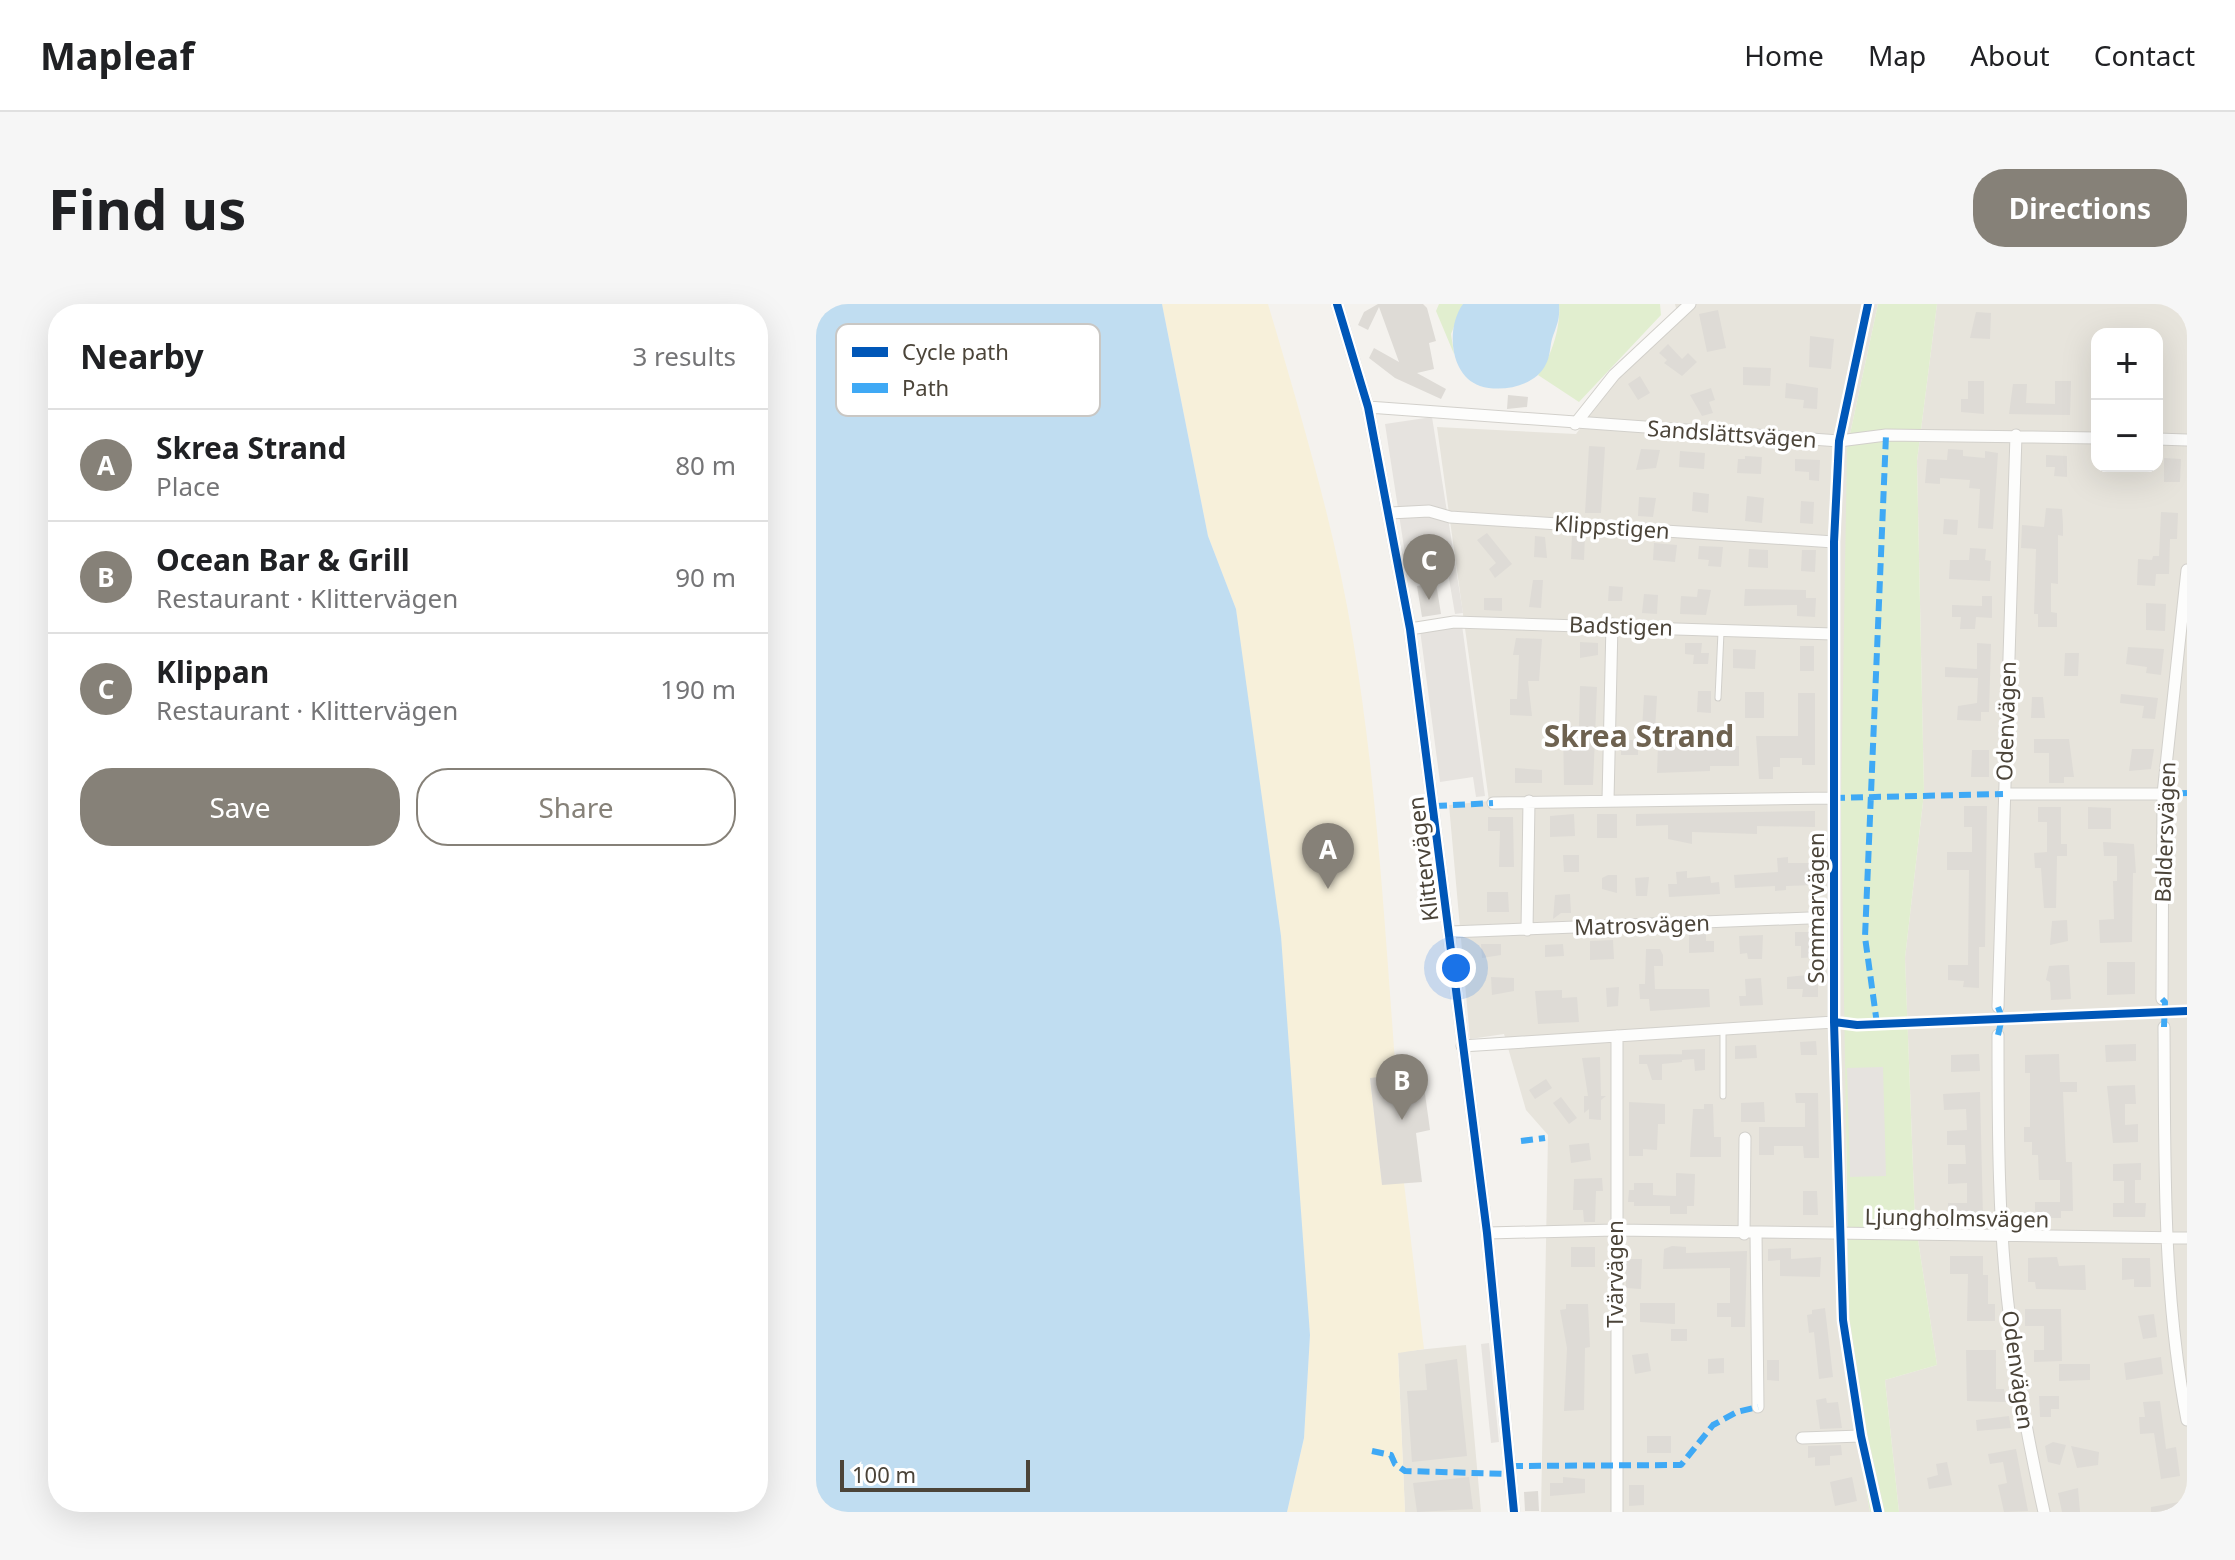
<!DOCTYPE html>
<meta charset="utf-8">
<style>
:root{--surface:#fff;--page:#f6f6f6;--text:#202124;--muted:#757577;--line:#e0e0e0;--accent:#868178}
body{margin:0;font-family:"Noto Sans",sans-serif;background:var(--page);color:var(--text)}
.controls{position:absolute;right:24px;top:24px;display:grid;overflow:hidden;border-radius:16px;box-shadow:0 8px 32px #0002}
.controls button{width:72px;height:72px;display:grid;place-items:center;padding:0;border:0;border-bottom:2px solid var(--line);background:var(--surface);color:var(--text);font:40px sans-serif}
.scale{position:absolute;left:24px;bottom:20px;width:190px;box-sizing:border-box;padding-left:8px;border:4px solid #4b4439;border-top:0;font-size:22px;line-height:28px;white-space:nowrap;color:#4b4439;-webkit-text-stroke:6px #fff;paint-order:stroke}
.you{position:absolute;left:640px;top:664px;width:28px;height:28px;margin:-20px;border:6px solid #fff;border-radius:50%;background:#1a73e8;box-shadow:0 0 0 12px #1a73e833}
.badge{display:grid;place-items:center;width:52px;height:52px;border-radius:50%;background:var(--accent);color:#fff;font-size:26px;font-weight:700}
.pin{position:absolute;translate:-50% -66px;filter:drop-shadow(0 2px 4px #0008)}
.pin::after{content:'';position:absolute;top:42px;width:28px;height:24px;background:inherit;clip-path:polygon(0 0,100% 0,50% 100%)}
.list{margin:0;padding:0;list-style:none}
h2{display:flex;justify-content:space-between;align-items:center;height:104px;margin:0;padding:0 32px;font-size:34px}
h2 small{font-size:26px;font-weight:400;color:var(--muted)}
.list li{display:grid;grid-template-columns:52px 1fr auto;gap:24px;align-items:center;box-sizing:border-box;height:112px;padding:0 32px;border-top:2px solid var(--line)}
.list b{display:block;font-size:30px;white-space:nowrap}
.list p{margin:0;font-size:26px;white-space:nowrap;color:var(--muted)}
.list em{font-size:26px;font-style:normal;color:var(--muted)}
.actions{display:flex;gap:16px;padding:24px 32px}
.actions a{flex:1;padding:18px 0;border:2px solid var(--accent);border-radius:32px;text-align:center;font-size:28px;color:var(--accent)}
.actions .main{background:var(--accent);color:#fff}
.map{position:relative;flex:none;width:1371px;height:1208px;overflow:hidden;border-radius:32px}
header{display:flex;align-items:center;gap:48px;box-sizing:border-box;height:112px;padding:0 40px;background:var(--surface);border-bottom:2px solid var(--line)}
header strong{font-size:38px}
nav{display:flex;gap:44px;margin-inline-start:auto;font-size:28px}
.intro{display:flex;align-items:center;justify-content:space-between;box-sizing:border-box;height:192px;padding:0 48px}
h1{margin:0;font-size:56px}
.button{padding:20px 36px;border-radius:32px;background:var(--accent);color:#fff;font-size:28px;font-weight:700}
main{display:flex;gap:48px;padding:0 48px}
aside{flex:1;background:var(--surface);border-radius:32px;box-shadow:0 8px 32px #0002}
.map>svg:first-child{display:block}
</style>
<header>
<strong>Mapleaf</strong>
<nav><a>Home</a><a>Map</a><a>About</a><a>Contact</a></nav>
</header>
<div class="intro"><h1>Find us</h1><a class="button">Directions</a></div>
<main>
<aside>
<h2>Nearby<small>3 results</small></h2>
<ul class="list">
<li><span class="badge">A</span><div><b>Skrea Strand</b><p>Place</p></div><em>80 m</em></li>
<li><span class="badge">B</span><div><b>Ocean Bar &amp; Grill</b><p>Restaurant · Klittervägen</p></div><em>90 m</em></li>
<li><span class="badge">C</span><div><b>Klippan</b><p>Restaurant · Klittervägen</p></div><em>190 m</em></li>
</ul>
<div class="actions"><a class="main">Save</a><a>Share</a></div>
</aside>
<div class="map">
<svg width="1371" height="1208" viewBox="0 0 1371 1208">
<rect width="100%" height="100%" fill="#f4f2ee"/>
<!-- residential -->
<path fill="#e7e4dc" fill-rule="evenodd" d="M859,0H1062L1031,144L1030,1080L1054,1208H725L732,831L710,806L688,730L654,735L633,501L673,497L621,123L760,130L802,74L863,16Z
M1121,0H1371V1208H1083L1069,1076L1121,1061L1099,916L1089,654L1108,489L1101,157ZM1281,30H1341V162H1281Z
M650,1041L665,1208H589L582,1048Z"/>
<!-- green -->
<path fill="#e1eecf" d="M623,0H647L635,30L638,50L620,7Z
M743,0H844L845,11L763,98L722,71C736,52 745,22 743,0Z
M1062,0H1121L1101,157L1108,489L1089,654L1099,916L1121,1061L1069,1076L1083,1208H1054L1030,1080L1032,951L1025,500L1031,144Z"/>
<!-- sand -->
<path fill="#f7f0da" d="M346,0H452C484,108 519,224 537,336C561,480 569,626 580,771L554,775L566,880L588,879L608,1045L582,1049L589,1208H471L488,1134L494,1031L420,305L392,232Z"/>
<!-- parking -->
<path fill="#e6e3df" d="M616,113L647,309L639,310L631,263L592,269L569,120Z
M646,321L669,492L660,493L657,473L624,478L604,326Z
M1067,763L1070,872L1034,873L1031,764Z
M673,1039L683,1138L675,1139L665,1040Z"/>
<!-- water -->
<path fill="#c0ddf1" d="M0,0H346L392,232L420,305L465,632L494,1031L488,1134L471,1208H0Z
M647,0H743C744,16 741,20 736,35C734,43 734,53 730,60C720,82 686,89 664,82C633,71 630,23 647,0Z"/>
<!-- building -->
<path fill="#dedbd6" d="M562,0H607L611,4L620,37L613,39L618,65L601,69L630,85L625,95L579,74L553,54L558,44L583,58L563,3L552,26L542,21L548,8Z
M902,6L910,44L891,48L883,10Z
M1160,8L1175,9L1174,35L1154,34Z
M994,32L1018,35L1015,65L993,63Z
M852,40L866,55L872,49L881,58L866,72L848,59L851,56L843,49Z
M927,63L955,64L954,82L927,81Z
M824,72L834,89L822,96L812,80Z
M1152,77H1168V110L1145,108V95H1152Z
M1239,77H1255L1254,111L1193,110L1197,80H1211L1210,99L1239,100Z
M970,79L1002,84L1001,105L987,104L988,96L969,94Z
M895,84L899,96L893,98L897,109L886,112L874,91Z
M692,91L712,93L711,103L691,105Z
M773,142L789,143L785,209H769Z
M825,145L844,146L840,164L820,166Z
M1132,145L1147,146V152L1169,154V147L1182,149L1177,225L1162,224L1164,185L1153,184L1154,176L1124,174V180L1109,179L1111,155L1131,156Z
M864,147L889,149L888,165L863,163Z
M1230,151L1251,152V173L1238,172L1239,163H1230Z
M929,152L946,153L945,170L921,169L922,155H929Z
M1348,154L1365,155L1364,178H1348Z
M979,155L1004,156L1003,177L993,176V168L979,167Z
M877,188L893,190L892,209L876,207Z
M931,192L948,194L946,219L929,217Z
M823,193L840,194L837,213L822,212Z
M985,197L998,198L997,220L984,219Z
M1230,204L1246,205L1247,220V232L1242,231V280L1235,279V308L1241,309V323H1222V310H1218L1220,245L1205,244L1206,221L1228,223Z
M1345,208L1362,209L1361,235H1354L1353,270H1340L1339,282L1321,281L1322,255L1336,256L1337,252H1343Z
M1128,215L1142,216L1141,231L1127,230Z
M671,229L696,260L679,274L673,265L680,259L661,236Z
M756,231H769L768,256L755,255Z
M719,232L729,233L731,254L718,253Z
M838,239L861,241L859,258L837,256Z
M883,242L907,243L905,263L892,262L893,256L882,255Z
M1154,244L1170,245L1169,256L1175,257L1174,277L1133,275L1134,256H1153Z
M933,245L952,246V264L932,263Z
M986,246H1000L999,268L985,267Z
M717,276H727L725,304L713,303Z
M620,279L625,310L606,313L601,282Z
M793,282L807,283L806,297H792Z
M882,285L895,286L890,311L864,310L865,292L881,293Z
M929,285L990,286V294H1000L999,313L981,312V301L928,302Z
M828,290L842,291L841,310L826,309Z
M1166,292H1176V314L1160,313L1159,325H1144L1145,313H1136V301L1166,302Z
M668,294H686V307L668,306Z
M1330,299L1350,300L1349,327L1330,326Z
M700,334L726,335L723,377H712L716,412L694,411V395H701L703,351H697Z
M764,338L782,339V351L764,354Z
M869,339H886L885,349H893L892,360H877L878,351L869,350Z
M1161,339L1175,340L1173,408H1165V417L1141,416L1142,402L1161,399L1162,374L1129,373V363L1161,365Z
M984,342H998V367H984Z
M1312,343L1348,345L1345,371L1330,369L1331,363L1310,360Z
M917,345L940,346L939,365L917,364Z
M1249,349H1263L1262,372H1248Z
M764,382L781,383L777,481H748L747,422H763Z
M882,387H895V409L881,408Z
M929,388H948V414H929Z
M982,389H999V461H986V454H964V463H957V475H943L940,432H982Z
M1305,390L1342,394L1339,415L1326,414L1328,402L1304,399Z
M828,391L841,392L838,444H825Z
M1216,393H1227L1229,414H1215Z
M873,431L894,432V442H923V462H894V467L841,469L842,442L873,443Z
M1218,435H1253L1258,473H1248V479H1233V449H1218Z
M805,436H822V451H805Z
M1316,445H1338L1335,465L1313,467Z
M1156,446H1173V473H1155Z
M699,464L726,466V479H699Z
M1148,502H1171L1169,643H1163V684L1147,683L1148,677L1132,676V661H1152L1153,566H1131V548H1156V523H1148Z
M1222,503H1245V540H1251V552H1241L1240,604H1228L1225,564H1219L1218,549L1231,548V518H1222Z
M1272,503L1295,504V525H1272Z
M999,507V523L941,522V530L876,528V540L852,535V521L820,522V510Z
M758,510L759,532L734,533V512Z
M781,510H801V534H781Z
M672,513H697L698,563H683L684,527H672Z
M1287,538L1318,540L1320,569H1317L1316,638L1284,639L1283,616L1298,615L1297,577H1301V552H1288Z
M747,551H763V568H748Z
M972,553V559H1000L1001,581L970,582V586L959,587V582L919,584L918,571L962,568L961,554Z
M871,567V574L894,572L895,579L903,578L904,590L853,593L852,580H861L860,568Z
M792,571H801V589L786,585V574Z
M833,573L831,592H820L819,574Z
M671,588H692L693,608H671Z
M754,590L755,609H745L737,615L739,591Z
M1251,616L1252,637L1234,641L1236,617Z
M979,628H1001V653L985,654V642H979Z
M890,630V637H898V648L873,649V631Z
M947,631L946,655H932L931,649L924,650L923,632Z
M797,636L798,655L774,656V637Z
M665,640H685V651L666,654Z
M747,640L748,652L729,653V641Z
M830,645H844L847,651V662H838L839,685H893L894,703L834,707L833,695H824L823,680H829Z
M1291,658H1319V690L1291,691Z
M1247,661H1253L1255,695L1235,696L1234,678L1230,676L1233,662Z
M1002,670V693H986L987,685H971V673Z
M675,673L698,674V687L676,691Z
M945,674L947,701L924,702L923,692H930L929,675Z
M803,683L802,702L791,703L790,684Z
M746,686V694L761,693L763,718L722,720L719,687Z
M1000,737L1001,751H985L984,738Z
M1320,740V757L1290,758L1289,741Z
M940,741L941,754L919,755V742Z
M889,745V766L879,767L878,755L866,756V746Z
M866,750V758L846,760V776H836L831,760H823V751Z
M1163,750L1164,767L1135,768V751Z
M1243,750L1244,778H1261V788H1247L1250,858H1256L1257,907H1245V914H1219V898H1244V876H1223L1222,851H1216V838H1208V823H1214V769H1209V751Z
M784,753L785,792H790L785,796V816L773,815V805L768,809V792H772L766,754Z
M606,768L614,826L600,829L606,878L566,881L554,774Z
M730,775L736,784L719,795L713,786Z
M1319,781L1320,800H1309V821L1322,820V838L1297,839L1291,782Z
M1164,788L1167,914L1132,915V899H1151V879L1132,880V860H1150L1149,841H1131V827L1151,826L1150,805L1128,806L1127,790Z
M979,789H1002L1003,854H988L987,842H958V851H943V823H989V799H980Z
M745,793L761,814L753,820L737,799Z
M813,798L849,800V820H842L841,846L827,845V852H813Z
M948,798L949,818H925V799Z
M888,800H897L898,833H905V853H874L877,805H888Z
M773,839L775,856L755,859L753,841Z
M1325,859V876H1319V899H1330L1329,913H1297V899H1308V877H1297V860Z
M860,869L879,870L878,902H871V910H854V902H818V898H812L813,886H818V879H837V891L860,892Z
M786,874L787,887H780L779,918H768L767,906H757L758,875Z
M987,887H1001L1002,911H987Z
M856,942L870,943V949L931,947L929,1023H915V1013H901V999H914V964L847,965L848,945Z
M755,943H779V963H755Z
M975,944V955L1005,953L1004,973L964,972V956L952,957V945Z
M1134,952H1167V971H1172V1000H1179V1017H1151L1152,970H1134Z
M1241,953L1243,962L1269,961L1270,986L1220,985L1219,978H1212V954Z
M1306,954H1334L1335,983H1318V975L1306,976Z
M810,955H826L825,985L810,984Z
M824,999H859V1020L824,1018Z
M750,1000H772L774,1043L769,1044L768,1106L748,1107L751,1044L744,1006L750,1005Z
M1009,1004L1017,1073L1003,1075L998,1028L993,1029L991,1011L996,1010V1006Z
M1209,1005H1245L1246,1057L1218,1058V1046H1228V1022H1209Z
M1338,1010L1341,1033L1327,1035L1322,1012Z
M855,1025H871V1037H855Z
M1150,1046H1180V1085H1188L1190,1098L1151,1097Z
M832,1049L835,1067L819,1070L816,1051Z
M1345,1053L1347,1070L1310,1076L1308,1059Z
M908,1054V1069L892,1070V1055Z
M641,1055L651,1152L596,1158L591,1087L611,1086L609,1060Z
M951,1056H963V1077L951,1076Z
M1243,1060H1274V1076L1243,1077Z
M1223,1092H1243V1105H1235V1113H1224Z
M1010,1094L1011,1099L1022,1098L1026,1124L1004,1125L1000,1096Z
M1344,1097L1350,1145L1360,1143L1364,1172L1345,1175L1338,1129L1324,1130L1323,1113H1329L1327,1098Z
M1193,1112L1195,1124L1161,1127L1160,1116Z
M831,1132H855V1149H831Z
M1237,1138L1250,1141L1244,1161L1232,1158L1229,1142Z
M1025,1141L1026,1151L1014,1152V1161L999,1162V1153L992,1154V1142Z
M1255,1142L1283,1148L1282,1161L1261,1164Z
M1200,1145L1212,1207L1188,1208L1182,1181L1191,1179L1187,1158L1174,1160L1172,1150Z
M1131,1158L1136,1181L1113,1185L1111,1174L1122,1171L1120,1160Z
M653,1173L657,1205L601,1208L597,1179Z
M747,1173L769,1175V1189L734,1192V1179H747Z
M1036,1173L1041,1197L1019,1202L1014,1178Z
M813,1181H828V1201L813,1202Z
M1262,1184L1264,1208H1246L1242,1189Z
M722,1187L723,1207H709L708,1188Z
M1369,1197L1371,1208H1335V1203Z"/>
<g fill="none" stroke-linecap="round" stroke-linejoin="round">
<defs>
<path id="service" d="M902,394L905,328
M907,792V727"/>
<path id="minor" d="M521,0L552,103L594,325L671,929L698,1208
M1052,0L1023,137L1018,238V718L1027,1016L1045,1132L1062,1208
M552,103L1023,137L1070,131L1281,134
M759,120L798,71L874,0
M1341,135L1371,136
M574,209L613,207L634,213L1018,238
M594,325L638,318L1017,330
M1187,490H1347
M792,496L796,320
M677,499L1017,494
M711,626L713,497
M634,628L1018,613
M1346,695L1347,490L1371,266
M1182,703L1200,131
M1348,723C1349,855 1346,986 1371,1116
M1182,731C1182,827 1182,922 1194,1017C1201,1081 1214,1145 1228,1208
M801,732V1208
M646,742L1018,718
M671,929L799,926L1371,934
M940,929L942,1103
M928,930L929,834
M986,1134L1045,1132"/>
</defs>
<!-- service casing -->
<use href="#service" stroke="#d2d0cb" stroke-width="7"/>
<!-- minor casing -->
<use href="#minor" stroke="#d2d0cb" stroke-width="13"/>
<!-- service -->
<use href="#service" stroke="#fdfdfc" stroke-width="5"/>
<!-- minor -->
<use href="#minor" stroke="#fdfdfc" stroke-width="11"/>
<!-- quiet -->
<path stroke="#3fa9f5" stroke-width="6" stroke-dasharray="12 6" stroke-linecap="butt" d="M1347,490L1371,489
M1017,494L1187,490
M619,502L677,499
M1346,695L1349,698L1348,723
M1182,703L1186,714L1182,731
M1061,720L1049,633L1070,131
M705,837L729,834
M556,1147L575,1151L579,1160L589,1167L695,1170
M695,1162L865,1161L897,1121L921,1108L942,1103"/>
<defs>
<path id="cycleway" d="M521,0L552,103L594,325L671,929L698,1208
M1052,0L1023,137L1018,238V718L1027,1016L1045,1132L1062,1208
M1018,718L1041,721L1371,707"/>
</defs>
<!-- cycleway casing -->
<use href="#cycleway" stroke="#fff" stroke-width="13"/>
<!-- cycleway -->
<use href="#cycleway" stroke="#0057b8" stroke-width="8"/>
</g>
<g text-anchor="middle" stroke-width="7" stroke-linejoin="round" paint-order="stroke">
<!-- street labels -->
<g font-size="22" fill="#4b4439" stroke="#fff">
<text transform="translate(916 130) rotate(4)" y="8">Sandslättsvägen</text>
<text transform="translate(796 223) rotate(4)" y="8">Klippstigen</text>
<text transform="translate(805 322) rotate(2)" y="8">Badstigen</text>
<text transform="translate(1190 417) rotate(-88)" y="8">Odenvägen</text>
<text transform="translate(1349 528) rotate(-88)" y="8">Baldersvägen</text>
<text transform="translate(607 555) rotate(-97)" y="8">Klittervägen</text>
<text transform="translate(1000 604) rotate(-90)" y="8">Sommarvägen</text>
<text transform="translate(826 621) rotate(-2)" y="8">Matrosvägen</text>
<text transform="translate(1141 914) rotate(1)" y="8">Ljungholmsvägen</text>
<text transform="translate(799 970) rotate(-90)" y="8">Tvärvägen</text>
<text transform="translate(1202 1066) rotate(82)" y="8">Odenvägen</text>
</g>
<!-- district labels -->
<g font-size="30" font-weight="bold" fill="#6e6250" stroke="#fff">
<text x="823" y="443">Skrea Strand</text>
</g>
</g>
<!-- legend -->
<rect x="20" y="20" width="264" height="92" rx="12" fill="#fff" stroke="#c9c7c4" stroke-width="2"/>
<rect x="36" y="43" width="36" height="10" fill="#0057b8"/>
<rect x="36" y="79" width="36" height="10" fill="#3fa9f5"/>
<g font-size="22" fill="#4b4439">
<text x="86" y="56">Cycle path</text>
<text x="86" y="92">Path</text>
</g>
</svg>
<div class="controls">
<button>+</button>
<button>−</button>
</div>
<div class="scale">100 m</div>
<div class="you"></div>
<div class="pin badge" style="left:512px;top:585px">A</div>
<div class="pin badge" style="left:586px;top:816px">B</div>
<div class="pin badge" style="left:613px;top:296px">C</div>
</div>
</main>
